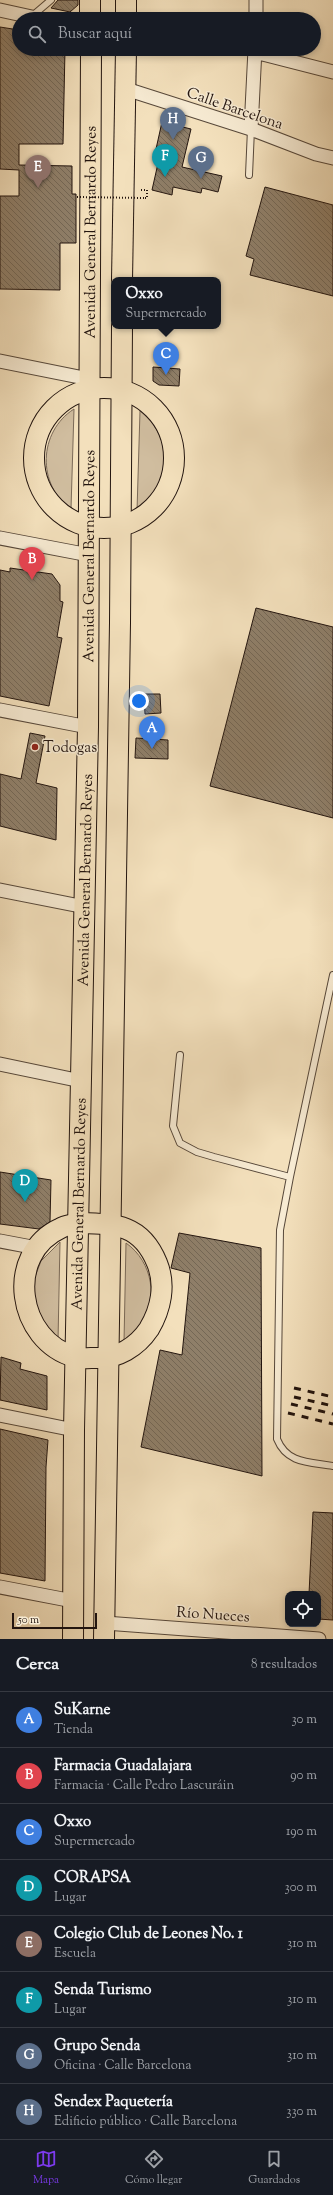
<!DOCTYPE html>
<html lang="es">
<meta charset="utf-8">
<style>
:root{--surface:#171b24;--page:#242831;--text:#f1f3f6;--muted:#9ea1a6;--line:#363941;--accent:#7c3aed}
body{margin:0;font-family:"Sorts Mill Goudy",serif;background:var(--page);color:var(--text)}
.controls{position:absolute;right:12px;bottom:12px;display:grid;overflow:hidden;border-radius:8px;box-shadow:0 2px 6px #0003}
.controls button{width:36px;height:36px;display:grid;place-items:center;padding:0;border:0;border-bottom:1px solid var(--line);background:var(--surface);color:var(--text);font:20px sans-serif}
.scale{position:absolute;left:12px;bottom:10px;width:85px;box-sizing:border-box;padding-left:4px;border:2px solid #23150f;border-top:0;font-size:11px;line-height:14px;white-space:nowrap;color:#23150f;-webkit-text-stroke:3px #f7ebd3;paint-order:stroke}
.you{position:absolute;left:139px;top:701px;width:14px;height:14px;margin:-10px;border:3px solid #fff;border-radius:50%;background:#1a73e8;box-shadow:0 0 0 6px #1a73e833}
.badge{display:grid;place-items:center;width:26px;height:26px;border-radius:50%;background:var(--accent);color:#fff;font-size:13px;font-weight:700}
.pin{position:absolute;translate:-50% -33px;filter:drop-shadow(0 1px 2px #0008)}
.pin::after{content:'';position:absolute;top:21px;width:14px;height:12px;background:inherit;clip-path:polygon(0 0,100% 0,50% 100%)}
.popup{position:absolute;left:111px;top:277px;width:110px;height:52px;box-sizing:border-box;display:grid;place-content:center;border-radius:8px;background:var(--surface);filter:drop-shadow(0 1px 3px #0005);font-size:13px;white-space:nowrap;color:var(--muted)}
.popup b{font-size:15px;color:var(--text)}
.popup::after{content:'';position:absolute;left:50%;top:100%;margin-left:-8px;border:8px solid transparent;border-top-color:var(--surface)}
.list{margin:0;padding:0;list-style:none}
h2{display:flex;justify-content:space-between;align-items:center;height:52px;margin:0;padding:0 16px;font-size:17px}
h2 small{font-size:13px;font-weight:400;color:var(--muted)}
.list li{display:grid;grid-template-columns:26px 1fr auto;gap:12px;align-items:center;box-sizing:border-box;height:56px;padding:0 16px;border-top:1px solid var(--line)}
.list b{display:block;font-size:15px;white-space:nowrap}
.list p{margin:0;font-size:13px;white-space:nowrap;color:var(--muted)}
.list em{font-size:13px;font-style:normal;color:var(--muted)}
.icon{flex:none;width:22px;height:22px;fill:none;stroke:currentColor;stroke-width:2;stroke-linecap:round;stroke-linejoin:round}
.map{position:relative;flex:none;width:333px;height:1639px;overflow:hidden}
.search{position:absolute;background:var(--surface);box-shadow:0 2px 6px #0003;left:12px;right:12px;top:12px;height:44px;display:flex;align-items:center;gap:10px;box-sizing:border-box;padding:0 14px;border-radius:22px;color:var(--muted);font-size:15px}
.sheet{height:500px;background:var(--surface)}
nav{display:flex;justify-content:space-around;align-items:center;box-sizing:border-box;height:56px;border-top:1px solid var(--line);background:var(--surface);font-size:11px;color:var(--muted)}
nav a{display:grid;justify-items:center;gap:2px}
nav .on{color:var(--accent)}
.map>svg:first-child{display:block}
</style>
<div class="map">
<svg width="333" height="1639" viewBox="0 0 333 1639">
<defs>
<pattern id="building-back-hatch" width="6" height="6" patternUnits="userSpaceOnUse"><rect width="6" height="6" fill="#8f7f69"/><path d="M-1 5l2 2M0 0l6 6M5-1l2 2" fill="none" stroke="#746755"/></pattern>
</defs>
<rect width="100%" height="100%" fill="#f3e0bc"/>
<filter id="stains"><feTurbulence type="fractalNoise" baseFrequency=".005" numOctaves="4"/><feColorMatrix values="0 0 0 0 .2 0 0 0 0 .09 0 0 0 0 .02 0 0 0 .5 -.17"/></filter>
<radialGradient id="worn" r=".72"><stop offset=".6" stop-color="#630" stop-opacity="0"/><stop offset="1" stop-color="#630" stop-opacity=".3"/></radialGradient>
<!-- garden -->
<path fill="#d0bd9f" stroke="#7a6957" d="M74,409L71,509C37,485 38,432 74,409Z
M140,411C174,437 174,488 137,511Z
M60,1242L58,1341L37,1316L33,1282L41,1261Z
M126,1243C153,1262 159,1300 140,1328C136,1333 129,1338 124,1342Z"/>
<!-- building -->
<path fill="url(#building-back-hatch)" stroke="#23150f" d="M58,0H78V5L70,12L51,8Z
M0,27L19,30V49H65L63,144H19V165L72,166V194H76V243H60V290L0,289V196H19V170L0,169Z
M162,122L191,129L182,167L222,176L218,192L202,188L201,193L173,187L172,195L152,190L159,159L154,158Z
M265,187L333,205V296L250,275L254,259L246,256Z
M153,367L180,369L179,386L159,385L153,381Z
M10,568L52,574L60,585V601L63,602L57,637L62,638L49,706L0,696V570L10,572Z
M256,608L333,627V818L210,786Z
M144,694H160L161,713L145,714Z
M30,733L45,736L36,783L57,788L56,840L0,826V774L21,779Z
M136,738L168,740V759L135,758Z
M0,1172L51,1180L50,1222L39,1229L0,1224Z
M179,1233L261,1248L262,1476L141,1447L160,1350L182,1355L190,1273L171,1268Z
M1,1357L21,1363L20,1369L47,1376V1410L0,1400Z
M0,1429L48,1440L46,1467L45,1581L0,1573Z
M313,1512L333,1513V1620L318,1619V1594H309Z"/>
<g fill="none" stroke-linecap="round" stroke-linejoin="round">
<defs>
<path id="lane" d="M31,17L51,0
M249,175L251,129
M180,1055L173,1126L180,1143L197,1152L214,1157L290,1177L280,1230L277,1439C287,1464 310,1462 333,1466
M290,1177L333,975"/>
<path id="street" d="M0,10L41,19
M256,19V0
M255,52L333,72
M126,89L251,129L316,154L333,158
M251,129L255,49
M0,361L89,379
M0,538L89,555
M0,710L88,727
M0,890L85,907
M0,1064L81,1081
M0,1241L37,1248
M0,1415L74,1430
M0,1587L73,1601
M105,1623L319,1639"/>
<g id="primary">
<path d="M90,0V19"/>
<path d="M126,19V0"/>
<path d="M122,280L126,49"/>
<circle cx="104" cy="458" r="70"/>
<path d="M78,1223C116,1224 141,1224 157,1263C166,1285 161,1309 149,1329C137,1347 117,1359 96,1358C90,1358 81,1359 75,1357C17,1341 4,1254 61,1228C66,1225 73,1225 78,1223Z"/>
<path id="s1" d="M73,1639L74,1430L88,727L91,49"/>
<path d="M104,1639L120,623L122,326"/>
</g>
</defs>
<!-- lane casing -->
<use href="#lane" stroke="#57483a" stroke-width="8"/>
<!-- street casing -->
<use href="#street" stroke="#57483a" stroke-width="15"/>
<!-- primary casing -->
<use href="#primary" stroke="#23150f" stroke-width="22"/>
<!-- path -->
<path stroke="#23150f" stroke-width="2" stroke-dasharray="1 2" stroke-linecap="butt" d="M141,190H147V198H144"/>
<!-- lane -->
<use href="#lane" stroke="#f7ebd3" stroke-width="6"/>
<!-- street -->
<use href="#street" stroke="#f7ebd3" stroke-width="13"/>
<!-- primary -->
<use href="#primary" stroke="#f3e0bc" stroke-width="20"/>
<!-- rail -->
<path stroke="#23150f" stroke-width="3" stroke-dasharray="7 7" stroke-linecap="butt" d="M294,1388L333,1397
M294,1397L333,1406
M291,1404L333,1414
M288,1413L333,1424"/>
<!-- path-bridge -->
<path stroke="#23150f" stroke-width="2" stroke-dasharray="1 2" stroke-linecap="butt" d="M77,197L144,198"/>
</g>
<!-- markers -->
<circle fill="#8f2418" stroke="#f7ebd3" stroke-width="1.5" cx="35" cy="747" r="4"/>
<g text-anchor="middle" stroke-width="3" stroke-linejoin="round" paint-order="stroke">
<!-- street labels -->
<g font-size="15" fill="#23150f" stroke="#f7ebd3">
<text transform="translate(235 108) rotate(19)" y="5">Calle Barcelona</text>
<text dy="5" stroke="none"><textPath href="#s1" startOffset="1407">Avenida General Bernardo Reyes</textPath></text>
<text dy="5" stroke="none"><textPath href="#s1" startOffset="1083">Avenida General Bernardo Reyes</textPath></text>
<text dy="5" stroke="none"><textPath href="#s1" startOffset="759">Avenida General Bernardo Reyes</textPath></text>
<text dy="5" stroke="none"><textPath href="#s1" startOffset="435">Avenida General Bernardo Reyes</textPath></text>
<text transform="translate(213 1614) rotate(4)" y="5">Río Nueces</text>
</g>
<!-- poi labels -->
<g font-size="15" fill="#23150f" stroke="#f7ebd3" text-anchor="start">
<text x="43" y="752">Todogas</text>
</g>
</g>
<rect width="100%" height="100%" filter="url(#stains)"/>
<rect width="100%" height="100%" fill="url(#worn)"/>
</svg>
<div class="controls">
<button><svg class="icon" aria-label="locate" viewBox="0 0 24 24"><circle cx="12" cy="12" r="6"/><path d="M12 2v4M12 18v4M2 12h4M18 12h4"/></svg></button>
</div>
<div class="scale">50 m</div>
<div class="you"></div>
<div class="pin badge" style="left:152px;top:749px;background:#3f7fe0">A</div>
<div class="pin badge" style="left:32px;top:580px;background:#e0444e">B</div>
<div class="pin badge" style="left:166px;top:375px;background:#3f7fe0">C</div>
<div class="popup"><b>Oxxo</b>Supermercado</div>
<div class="pin badge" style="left:25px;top:1202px;background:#0f9aa8">D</div>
<div class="pin badge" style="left:38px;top:188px;background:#8d6e63">E</div>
<div class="pin badge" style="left:165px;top:177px;background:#0f9aa8">F</div>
<div class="pin badge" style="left:201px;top:179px;background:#5c6f8a">G</div>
<div class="pin badge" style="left:173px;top:140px;background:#5c6f8a">H</div>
<div class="search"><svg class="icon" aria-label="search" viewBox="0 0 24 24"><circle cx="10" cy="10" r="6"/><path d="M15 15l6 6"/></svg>Buscar aquí</div>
</div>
<section class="sheet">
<h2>Cerca<small>8 resultados</small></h2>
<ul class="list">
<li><span class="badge" style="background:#3f7fe0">A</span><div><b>SuKarne</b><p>Tienda</p></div><em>30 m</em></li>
<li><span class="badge" style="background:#e0444e">B</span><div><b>Farmacia Guadalajara</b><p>Farmacia · Calle Pedro Lascuráin</p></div><em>90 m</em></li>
<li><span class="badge" style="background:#3f7fe0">C</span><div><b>Oxxo</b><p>Supermercado</p></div><em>190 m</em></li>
<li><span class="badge" style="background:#0f9aa8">D</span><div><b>CORAPSA</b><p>Lugar</p></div><em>300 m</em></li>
<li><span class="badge" style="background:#8d6e63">E</span><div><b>Colegio Club de Leones No. 1</b><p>Escuela</p></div><em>310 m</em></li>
<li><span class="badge" style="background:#0f9aa8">F</span><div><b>Senda Turismo</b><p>Lugar</p></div><em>310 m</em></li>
<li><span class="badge" style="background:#5c6f8a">G</span><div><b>Grupo Senda</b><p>Oficina · Calle Barcelona</p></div><em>310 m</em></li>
<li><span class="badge" style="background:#5c6f8a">H</span><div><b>Sendex Paquetería</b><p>Edificio público · Calle Barcelona</p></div><em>330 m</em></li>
</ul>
</section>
<nav>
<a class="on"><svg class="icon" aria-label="map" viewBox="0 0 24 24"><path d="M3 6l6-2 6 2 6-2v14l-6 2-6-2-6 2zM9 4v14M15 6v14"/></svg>Mapa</a>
<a><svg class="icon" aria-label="directions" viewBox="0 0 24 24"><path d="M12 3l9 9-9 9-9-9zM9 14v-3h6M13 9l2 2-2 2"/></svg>Cómo llegar</a>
<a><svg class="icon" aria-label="saved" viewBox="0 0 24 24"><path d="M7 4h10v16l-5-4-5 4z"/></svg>Guardados</a>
</nav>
